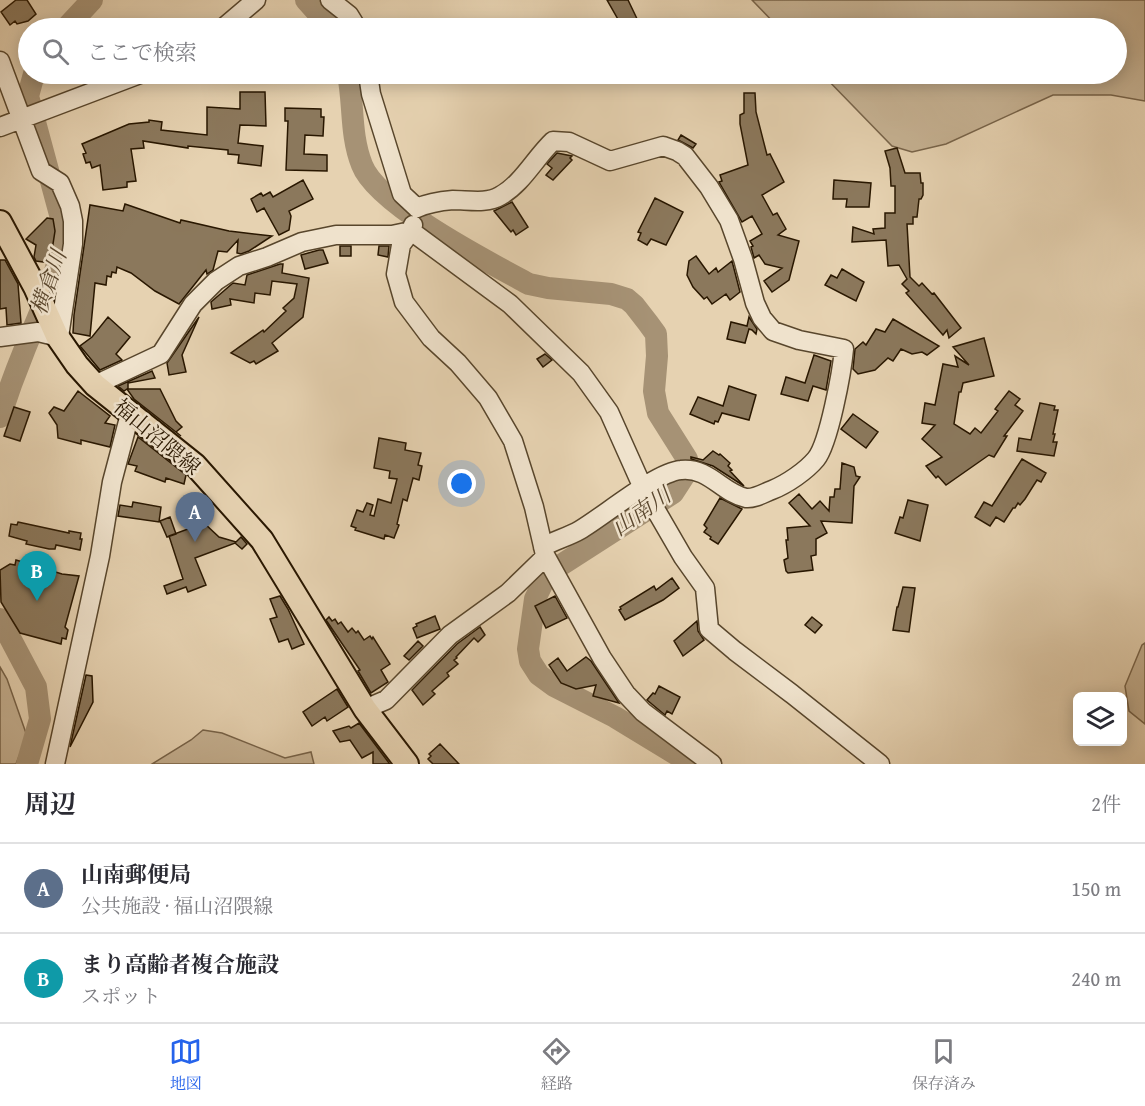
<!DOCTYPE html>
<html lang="ja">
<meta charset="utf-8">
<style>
:root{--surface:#fff;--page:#f2f2f3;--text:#2b2b33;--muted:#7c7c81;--line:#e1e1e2;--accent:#2563eb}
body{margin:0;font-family:"Gentium Book Plus","Noto Serif JP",serif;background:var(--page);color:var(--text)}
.controls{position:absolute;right:18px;bottom:18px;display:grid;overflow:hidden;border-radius:9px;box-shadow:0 3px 15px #0003}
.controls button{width:54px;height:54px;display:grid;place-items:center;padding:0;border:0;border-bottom:2px solid var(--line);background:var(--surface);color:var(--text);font:30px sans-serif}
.you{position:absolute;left:462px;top:484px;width:21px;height:21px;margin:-15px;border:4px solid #fff;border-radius:50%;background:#1a73e8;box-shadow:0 0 0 9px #1a73e833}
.badge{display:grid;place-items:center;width:39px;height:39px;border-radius:50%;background:var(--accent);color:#fff;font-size:20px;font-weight:700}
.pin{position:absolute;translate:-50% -50px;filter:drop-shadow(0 2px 3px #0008)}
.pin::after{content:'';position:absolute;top:32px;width:21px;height:18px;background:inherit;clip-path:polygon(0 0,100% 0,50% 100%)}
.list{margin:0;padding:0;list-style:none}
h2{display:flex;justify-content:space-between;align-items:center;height:78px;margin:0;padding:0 24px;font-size:26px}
h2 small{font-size:20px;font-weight:400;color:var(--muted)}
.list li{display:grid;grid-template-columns:39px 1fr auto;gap:18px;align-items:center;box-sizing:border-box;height:90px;padding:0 24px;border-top:2px solid var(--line)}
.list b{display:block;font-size:22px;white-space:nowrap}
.list p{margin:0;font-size:20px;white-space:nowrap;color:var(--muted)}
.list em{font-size:20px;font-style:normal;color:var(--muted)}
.icon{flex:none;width:33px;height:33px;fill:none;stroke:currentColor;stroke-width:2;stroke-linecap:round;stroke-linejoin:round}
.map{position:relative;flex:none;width:1145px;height:764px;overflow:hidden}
.search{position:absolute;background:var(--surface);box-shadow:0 3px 15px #0003;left:18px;right:18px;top:18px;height:66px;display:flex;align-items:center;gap:15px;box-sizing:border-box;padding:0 21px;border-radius:33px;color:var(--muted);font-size:22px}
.sheet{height:258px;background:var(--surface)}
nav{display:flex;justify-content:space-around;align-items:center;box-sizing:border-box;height:84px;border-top:2px solid var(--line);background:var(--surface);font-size:16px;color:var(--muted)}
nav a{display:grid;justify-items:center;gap:3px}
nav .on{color:var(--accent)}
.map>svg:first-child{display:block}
</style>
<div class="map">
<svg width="1145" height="764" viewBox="0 0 1145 764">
<rect width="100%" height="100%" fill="#e6d2b1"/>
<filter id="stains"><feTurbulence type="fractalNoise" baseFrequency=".00333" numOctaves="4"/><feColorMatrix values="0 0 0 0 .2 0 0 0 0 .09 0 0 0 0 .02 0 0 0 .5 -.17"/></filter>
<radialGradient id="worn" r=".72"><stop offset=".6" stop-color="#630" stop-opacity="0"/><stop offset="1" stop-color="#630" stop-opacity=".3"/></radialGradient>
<!-- green -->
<path fill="#c6b293" stroke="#78644a" stroke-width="1.5" d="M752,0H1145V101L1111,95H1053L946,144L912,152L892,146L822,74H1116V28H779Z
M1145,643V724L1129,711L1125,686L1142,645Z
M0,667L7,679L27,736L16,764H0Z
M203,730L222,733L285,758L311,752L314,764H152L191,740Z"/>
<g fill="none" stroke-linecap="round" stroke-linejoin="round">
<!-- river -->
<path stroke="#a69275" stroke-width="22" d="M306,0L331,28
M66,28L92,0
M348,74C354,104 350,135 362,165C377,205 490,263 529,284L548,288L611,294L627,299L634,305L648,323L656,334L657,356L654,391L658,413L687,459L684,476L673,493L547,574L535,599L528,649L530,661L539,675L554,686L615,717L692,764
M0,417C7,395 15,373 24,351C40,311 64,265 62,222L28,96L34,74
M0,619L36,687L40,719L27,764"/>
</g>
<!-- building -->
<path fill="#8b785c" stroke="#291700" stroke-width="1.5" d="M16,0H27L36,14L28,21L17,24L15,21L10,25L1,12Z
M607,0H628L640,25L631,28H623Z
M240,92H265L266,126L240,125L238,143L263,146L261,166L238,163L239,155L228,154V150L188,146V148L143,141L144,148L131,149L136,181L127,182V187L103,190L100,165L92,168L90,162L86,163L83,154L86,153L82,144L129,124L149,122V120L162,122L161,130L207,135V107L240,109Z
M744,93H755L756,112L767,155L770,154L784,182L762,195L773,215L777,213L786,229L778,235L799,241L789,280L772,292L764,281L782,268L765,264L759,255L754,258L751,247L753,246L750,241L762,234L752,216L742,222L719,182L722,181L720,175L748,165L740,124V115L744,113Z
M285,108L321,109V117H324L323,136L305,135L304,154L327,155V171L286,170L288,121H285Z
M681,135L696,144L693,148L678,140Z
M897,148L905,173H920L921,183H923V195L921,199H919L917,217H913V224H907L910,277L919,286L922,283L932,294L934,293L961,328L949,338L947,330L943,335L906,293L909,291L902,284L907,279L899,265L888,266L886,240L852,242L853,227L874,234L873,229L885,228V213H895V186H891L890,168L885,151Z
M557,153L572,156L570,158L572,160L553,180L546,175L552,168L547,164Z
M303,180L313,199L289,211L291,216L289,230L279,235L264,208L257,212L251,199L261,193L263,196L270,192L273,197Z
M834,180L871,183L869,207H846L847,199H833Z
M655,198L683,212L666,245L651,239L647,245L638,240L641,233L638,232Z
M512,202L528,227L516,235L513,230L511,232L494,211Z
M125,204L180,223L181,220L229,231L272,236L249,251L241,254L237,253L238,240L227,252L218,251L213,270L207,274L206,270L179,304L155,291L131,273L117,267L116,273L112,272L111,277L107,276L106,285L95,283L90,336L73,333L74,315L90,205L123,211Z
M47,218L53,219L55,231L50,263L36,261L34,257L36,245L26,239Z
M340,246H351V256H340Z
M379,246H389L388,257L378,255Z
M319,250H323L328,263L305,269L301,255Z
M696,256L709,274L716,268L718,272L732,261L740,292L730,300L726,294L712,304L707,297L704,299L693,287L687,275L689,261Z
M0,260H5L18,284L21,323L7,325L6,308L0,309Z
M280,264H283L282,273L309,278L303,317L272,343L278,351L256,364L254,361L250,363L231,353L263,330L264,332L286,311L283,308L294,298L297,284L272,281L270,295L255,293L254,303L230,299L231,305L212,309L211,302L233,283L245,285L247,275Z
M842,269L864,282L856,301L825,285L831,275L837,278Z
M108,317L130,337L116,354L122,360L100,370L80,346L92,337Z
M199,317L182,355L186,372L169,375L167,363Z
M749,317L757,329L756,334L752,330L749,329L745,343L727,339L731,322L747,326Z
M893,319L939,346L927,355L922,352L912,354L901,349L893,361L888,358L875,370L858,374L853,369L855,349L863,342L866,345L876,329L885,332Z
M984,338L994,376L963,383L961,392H959L954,424L970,434L975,428L981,433L998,411L995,409L1009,391L1020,399L1015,405L1023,411L1004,436H1007L994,457L989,455L946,485L938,476L936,478L926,466L942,457L922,439L935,425L922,423L925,403L935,405L943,364L958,367L955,356L969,365L953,347Z
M545,354L552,360L543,367L537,359Z
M814,355L831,361L826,390L813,386L808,401L781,394L786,377L805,383Z
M152,371L155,378L128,383V389H160L176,421L182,427L176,432L181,436L134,399L127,389L124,391L118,386Z
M729,386L756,395L749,420L722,413L718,422L715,421L714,424L690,414L698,397L723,406Z
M78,391L110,416L105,423L115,425L110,447L81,440V444L58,438L57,425L49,413L54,407L64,411Z
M1040,403L1055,406L1054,410H1058L1053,434H1055L1053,442H1057L1054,456L1017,451L1019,438L1031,440Z
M14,407L30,412L20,441L4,436Z
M853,414L878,432L866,448L841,429Z
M138,437L186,475L184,484L166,478L165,482L135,471L137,466L128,464Z
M379,438L406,443L405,450L421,453L418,465L422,466L419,480L413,478L407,501L403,499L397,524L399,525L394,538L385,535L384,539L355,530L356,528L351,526L357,510L363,512L367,503L373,505L370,515L374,516L378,499L391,503L397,479L389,478L390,471L374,468Z
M713,451L719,455L720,454L730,463L728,466L732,470L730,471L744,486L713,466L691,459V457L703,460Z
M1022,459L1046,473L1041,482L1037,480L1025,499L1020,505L1018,503L1015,508H1013L1004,522L996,517L990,526L975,517L984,502L992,506Z
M842,463L854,467L856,476L860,477L854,486L852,523L821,521L827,533L816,539V555L811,556L813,570L788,573L786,571L784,560L788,558L786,540H788L787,528L810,526L789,503L799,494L812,509L820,501L829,511L830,497H834L835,489H840Z
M720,498L742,509L718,544L710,539L711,537L704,532L707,528L704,525Z
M908,500L928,505L920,541L895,533L900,517L903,518Z
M133,502L161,507L159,522L118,516L120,505L132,507Z
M170,517L176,534L167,537L160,521Z
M18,522L69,533V531L81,533L80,539H82L80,550L56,545L55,549H49L26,544L27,541L9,536L11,524L17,525Z
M204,523L219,537L236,542L241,537L247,544L242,549L235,543L195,558L206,585L188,592L186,587L167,594L164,586L183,579L169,536Z
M16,560L62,574L79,576L65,627L68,630L66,639L62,638L61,644L20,633L1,602L0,570L10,564L15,565Z
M672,578L679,588L663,600L625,620L619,610L621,609L620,607L654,586L656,590Z
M903,587L915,588L909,632L893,630L897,607H898Z
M280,596L288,609L304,644L292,649L288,639L279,642L270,619L277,617L270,599Z
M555,596L567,618L546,628L535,606Z
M435,616L440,629L417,638L413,628L417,626L416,624Z
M329,617L332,621L335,619L338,624L341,622L348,632L352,628L356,633L358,631L364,640L370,636L372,639L373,637L390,664L381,670L388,682L371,693L358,671L360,670L326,620Z
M812,617L822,625L815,633L805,625Z
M697,621L698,631L704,640L683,656L674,641Z
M480,627L485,635L478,642L474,638L456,657L457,658L454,660L458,664L447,673L449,676L432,691L435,694L423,705L412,690L457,644Z
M418,641L423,646L409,660L404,656Z
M586,657L591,661L619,703L593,696L596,685L576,689L561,683L549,665L558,658L567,671Z
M86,675L92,676L93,702L70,747Z
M659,686L680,697L672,714L667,711L665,715L647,700L653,693L655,694Z
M337,689L348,707L327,721L325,717L312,726L303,712Z
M359,723L389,763L390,764H373V752L362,758L350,740L340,742L333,731L349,726L351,728Z
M440,744L459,764H433L428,759L431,756L429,754Z"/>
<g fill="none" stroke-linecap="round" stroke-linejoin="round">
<defs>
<path id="minor" d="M330,0L349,15L357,28
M223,28L256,0
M0,61L41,171L60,183L70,206L73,221V244L59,337L38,332L0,337
M368,74L371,94L402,194L417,208
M0,127L140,74
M417,208C428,203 441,201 453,200C468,200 487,204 500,196C522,184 535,158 553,141L569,142L610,161L663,146L677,151L685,156L709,187L729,220L743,259L755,303L762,318L773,331L799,340L844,349C842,371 829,443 816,459C806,471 787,484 772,490C764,493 754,499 746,498C722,493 709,467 681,470C656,472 604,516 580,530C568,537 555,540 543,547
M413,225L411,231L401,245L396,274L404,302L431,338L458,363L488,398L513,441L534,507L545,555L602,658L626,694L643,712L712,764
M95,385L161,354L193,304L216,281L239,266L267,257L302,242L336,235H392L411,231L510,304L581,373L609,412L643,488L683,557L705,588L709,629L735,651L792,694L880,764
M365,709L386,700L450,635L508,593L542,560L547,559
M55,764L100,556L112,482L130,414"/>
<path id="major" d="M0,222L35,287L57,336L77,365L95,385L195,465L262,540L365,709L407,764"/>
</defs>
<!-- minor casing -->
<use href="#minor" stroke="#58462c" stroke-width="21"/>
<!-- major casing -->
<use href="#major" stroke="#291700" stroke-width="26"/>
<!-- minor -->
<use href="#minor" stroke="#efe2cc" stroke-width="18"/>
<!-- major -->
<use href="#major" stroke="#e6d2b1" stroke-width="22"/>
</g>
<g text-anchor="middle" stroke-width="5" stroke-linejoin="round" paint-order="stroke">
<!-- street labels -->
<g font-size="21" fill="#291700" stroke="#efe2cc">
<text transform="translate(157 437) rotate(40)" y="7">福山沼隈線</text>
</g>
<!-- water labels -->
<g font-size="22" font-style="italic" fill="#5b482f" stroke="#efe2cc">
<text transform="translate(48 282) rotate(-71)" y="8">横倉川</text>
<text transform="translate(641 511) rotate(-35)" y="8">山南川</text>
</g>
</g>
<rect width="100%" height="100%" filter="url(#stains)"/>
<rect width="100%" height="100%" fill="url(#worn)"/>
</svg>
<div class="controls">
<button><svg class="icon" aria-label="layers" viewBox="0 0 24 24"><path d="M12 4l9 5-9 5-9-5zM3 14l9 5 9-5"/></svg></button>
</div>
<div class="you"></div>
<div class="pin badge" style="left:195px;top:542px;background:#5c6f8a">A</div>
<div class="pin badge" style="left:37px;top:601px;background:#0f9aa8">B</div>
<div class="search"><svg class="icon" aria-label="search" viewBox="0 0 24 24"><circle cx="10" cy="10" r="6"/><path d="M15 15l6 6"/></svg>ここで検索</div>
</div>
<section class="sheet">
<h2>周辺<small>2件</small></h2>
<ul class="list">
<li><span class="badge" style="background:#5c6f8a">A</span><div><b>山南郵便局</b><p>公共施設 · 福山沼隈線</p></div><em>150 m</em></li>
<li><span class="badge" style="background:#0f9aa8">B</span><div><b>まり高齢者複合施設</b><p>スポット</p></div><em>240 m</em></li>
</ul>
</section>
<nav>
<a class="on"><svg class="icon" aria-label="map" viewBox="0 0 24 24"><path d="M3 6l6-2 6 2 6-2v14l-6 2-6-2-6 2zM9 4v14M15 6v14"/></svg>地図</a>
<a><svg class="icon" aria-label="directions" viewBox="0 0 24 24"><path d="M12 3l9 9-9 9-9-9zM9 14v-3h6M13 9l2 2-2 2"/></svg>経路</a>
<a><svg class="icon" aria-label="saved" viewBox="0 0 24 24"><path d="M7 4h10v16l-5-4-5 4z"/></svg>保存済み</a>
</nav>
